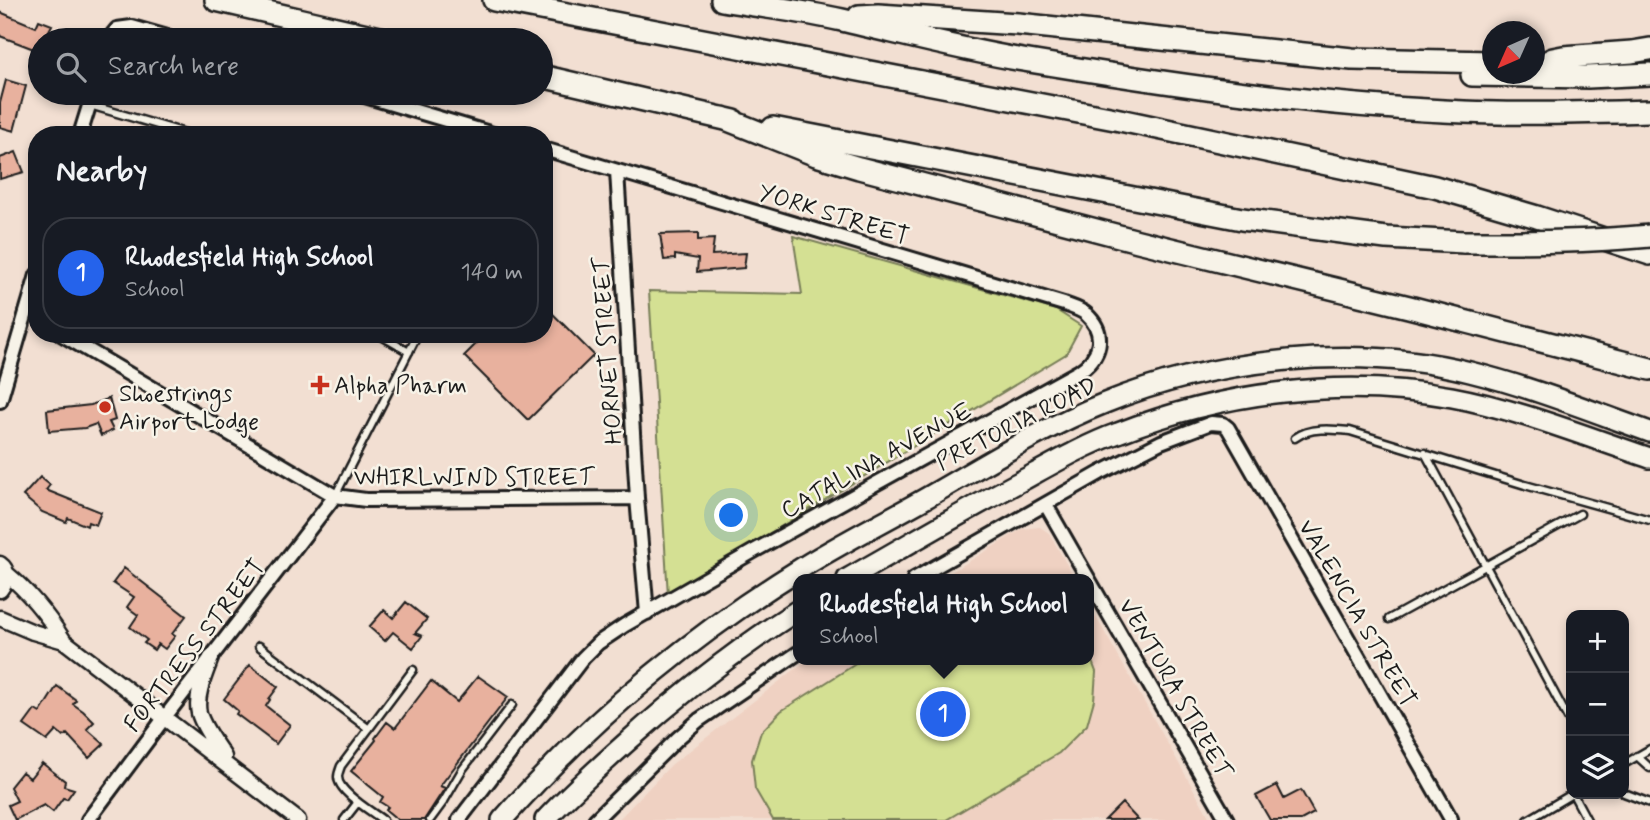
<!DOCTYPE html>
<meta charset="utf-8">
<style>
:root{--surface:#171b24;--page:#20242c;--text:#f1f3f6;--muted:#9ea1a6;--line:#363941;--accent:#2563eb}
body{margin:0;font-family:Mynerve,sans-serif;background:var(--page);color:var(--text)}
.controls{position:absolute;right:21px;bottom:21px;display:grid;overflow:hidden;border-radius:14px;box-shadow:0 4px 10px #0003}
.controls button{width:63px;height:63px;display:grid;place-items:center;padding:0;border:0;border-bottom:2px solid var(--line);background:var(--surface);color:var(--text);font:35px sans-serif}
.compass{position:absolute;left:1482px;top:21px;width:63px;height:63px;border-radius:50%;background:var(--surface);box-shadow:0 4px 10px #0003;rotate:225deg}
.you{position:absolute;left:732px;top:516px;width:24px;height:24px;margin:-18px;border:5px solid #fff;border-radius:50%;background:#1a73e8;box-shadow:0 0 0 10px #1a73e833}
.badge{display:grid;place-items:center;width:46px;height:46px;border-radius:50%;background:var(--accent);color:#fff;font-size:23px;font-weight:700}
.pin{position:absolute;translate:-50% -50%;border:4px solid #fff;box-shadow:0 2px 7px #0006}
.popup{position:absolute;left:793px;top:574px;width:301px;height:91px;box-sizing:border-box;display:grid;place-content:center;border-radius:14px;background:var(--surface);filter:drop-shadow(0 2px 5px #0005);font-size:23px;white-space:nowrap;color:var(--muted)}
.popup b{font-size:26px;color:var(--text)}
.popup::after{content:'';position:absolute;left:50%;top:100%;margin-left:-14px;border:14px solid transparent;border-top-color:var(--surface)}
.list{margin:0;padding:0;list-style:none}
h2{display:flex;justify-content:space-between;align-items:center;height:91px;margin:0;padding:0 28px;font-size:30px}
h2 small{font-size:23px;font-weight:400;color:var(--muted)}
.list li{display:grid;grid-template-columns:46px 1fr auto;gap:21px;align-items:center;box-sizing:border-box;height:112px;margin:0 14px 14px;padding:0 14px;border:2px solid var(--line);border-radius:28px}
.list b{display:block;font-size:26px;white-space:nowrap}
.list p{margin:0;font-size:23px;white-space:nowrap;color:var(--muted)}
.list em{font-size:23px;font-style:normal;color:var(--muted)}
.icon{flex:none;width:38px;height:38px;fill:none;stroke:currentColor;stroke-width:2;stroke-linecap:round;stroke-linejoin:round}
.map{position:relative;flex:none;width:1650px;height:820px;overflow:hidden}
.search{position:absolute;background:var(--surface);box-shadow:0 4px 10px #0003;left:28px;top:28px;width:525px;height:77px;display:flex;align-items:center;gap:18px;box-sizing:border-box;padding:0 24px;border-radius:38px;color:var(--muted);font-size:26px}
.panel{position:absolute;background:var(--surface);box-shadow:0 4px 10px #0003;left:28px;top:126px;width:525px;height:217px;border-radius:28px}
.map>svg:first-child{display:block}
</style>
<div class="map">
<svg width="1650" height="820" viewBox="0 0 1650 820">
<rect width="100%" height="100%" fill="#f2dfd2"/>
<filter id="ink" filterUnits="userSpaceOnUse"><feTurbulence type="fractalNoise" baseFrequency=".0143" numOctaves="2"/><feDisplacementMap in="SourceGraphic" scale="14" xChannelSelector="R" yChannelSelector="G"/><feConvolveMatrix kernelMatrix="1 2 1 2 8 2 1 2 1" color-interpolation-filters="sRGB"/></filter>
<g filter="url(#ink)">
<!-- built -->
<path fill="#efd1c2" d="M1040,527L1049,533L1075,579H940L1022,529Z
M1088,603L1211,820H618L671,765L807,660H1088Z"/>
<!-- green -->
<path fill="#d4e093" stroke="#787e58" stroke-width="2" d="M793,236L1056,310L1081,326L1066,354L668,595L649,291L802,294Z
M1088,651L1096,672L1094,700L1087,725L1059,753L946,820H773L755,789L752,760L761,732L781,711L862,660H1088Z"/>
<!-- building -->
<path fill="#e8b19e" stroke="#1c1c1c" stroke-width="2" d="M0,12L36,27L39,20L52,25L44,40H40L39,51L0,36Z
M6,80L26,86L14,131L0,127V103Z
M16,152L24,172L0,179V158Z
M698,233V240L714,239L712,255L746,253L744,268L697,272L698,259L675,255V259L664,260L660,234Z
M544,305L594,355L528,420L464,356L486,334H544Z
M109,398L115,420L109,422L113,430L101,436L96,424L85,428L49,431L47,410L91,405Z
M40,477L50,485L46,490L101,512L96,525L88,522L87,526L68,518L66,522L42,512L23,496Z
M124,568L186,616L172,634L175,636L165,649L158,644L154,650L144,643L147,640L130,627L138,615L127,607L134,597L113,583Z
M406,602L427,619L415,633L422,636L413,648L393,632L385,641L369,627L384,610L393,618Z
M250,665L278,687L269,699L270,700L266,706L290,725L276,744L236,714L238,711L224,699Z
M478,676L508,697L440,786L445,788L424,820H398L386,810L388,807L380,802L383,797L351,771L376,740L375,738L387,722L395,728L431,681L457,702Z
M57,686L76,700L73,704L83,711L94,722L87,729L104,744L89,758L67,734L63,737L56,731L47,741L24,725L35,710L40,713Z
M42,763L65,781L64,786L74,789L67,799L63,798L53,812L44,805L15,820L8,805L17,801L10,787L22,772L30,778Z
M1277,785L1284,799L1301,790L1314,813L1301,820H1270L1256,796Z
M1122,803L1138,820H1105Z"/>
<g fill="none" stroke-linecap="round" stroke-linejoin="round">
<defs>
<path id="service" d="M90,105L192,135
M378,334L409,352
M1295,438C1309,427 1332,429 1350,431L1525,485L1650,520
M1425,453L1571,724
M335,496L418,334
M1389,619L1580,514
M259,646L369,729
M1637,756L1650,768
M1624,764L1650,749
M1624,793L1650,803
M1573,794L1587,820
M344,820L358,802
M383,820C371,811 338,792 338,777C338,773 340,769 341,766L413,670
M430,820L444,801L462,770L512,705
M1528,820L1572,794"/>
<path id="minor" d="M108,40L117,29L132,27L178,40
M355,93L496,135
M80,135L93,93
M617,171L637,498L647,613
M61,334L335,496L366,500L637,498
M0,401L37,275
M1046,505L1227,820
M914,579L1100,473L1161,442L1211,423L1223,424L1228,428L1451,819
M88,820L165,717L335,496
M459,820L583,658L598,643L625,625L754,551L1078,372C1100,358 1108,334 1086,314C1080,309 1072,307 1064,304L544,149
M595,820L678,738L699,720L798,653"/>
<path id="tertiary" d="M0,564C10,571 6,582 0,590
M7,574C29,592 48,616 64,641L298,820
M0,618L33,632L64,641
M211,658C205,674 195,696 199,713C203,728 216,744 224,757"/>
<path id="primary" d="M847,579C906,546 964,511 1023,480C1054,463 1085,445 1118,433C1223,392 1341,377 1452,397C1517,409 1587,437 1650,458
M502,820C587,724 686,640 795,572C837,545 882,523 926,498C984,465 1042,428 1105,403C1171,376 1243,362 1315,358C1366,356 1421,359 1470,372C1531,387 1591,411 1650,432
M545,820C571,792 599,767 627,742C681,693 737,649 798,610"/>
<path id="motorway" d="M216,0L388,40
M494,0L1115,119L1435,187L1537,217L1650,254
M722,0C762,7 803,11 842,20C903,34 962,50 1023,60C1162,83 1303,104 1444,111C1512,115 1581,113 1650,111
M859,16L878,15L1018,24L1352,59L1492,62
M1545,63L1553,59L1563,57L1632,52L1650,49
M1472,75L1588,77L1650,74
M541,76L734,121
M723,118L816,155L859,168L1138,241L1409,307L1650,369
M773,128L1242,219L1386,238L1464,242"/>
</defs>
<!-- service casing -->
<use href="#service" stroke="#1c1c1c" stroke-width="11"/>
<!-- minor casing -->
<use href="#minor" stroke="#1c1c1c" stroke-width="18"/>
<!-- tertiary casing -->
<use href="#tertiary" stroke="#1c1c1c" stroke-width="19"/>
<!-- primary casing -->
<use href="#primary" stroke="#1c1c1c" stroke-width="24"/>
<!-- motorway casing -->
<use href="#motorway" stroke="#1c1c1c" stroke-width="26"/>
<!-- service -->
<use href="#service" stroke="#f7f3e8" stroke-width="6"/>
<!-- minor -->
<use href="#minor" stroke="#f7f3e8" stroke-width="12"/>
<!-- tertiary -->
<use href="#tertiary" stroke="#f7f3e8" stroke-width="14"/>
<!-- primary -->
<use href="#primary" stroke="#f7f3e8" stroke-width="19"/>
<!-- motorway -->
<use href="#motorway" stroke="#f7f3e8" stroke-width="21"/>
<defs>
<path id="motorway-bridge" d="M1464,242C1526,242 1588,242 1650,236"/>
</defs>
<!-- motorway-bridge casing -->
<use href="#motorway-bridge" stroke="#1c1c1c" stroke-width="26" stroke-linecap="butt"/>
<!-- motorway-bridge -->
<use href="#motorway-bridge" stroke="#f7f3e8" stroke-width="21"/>
</g>
</g>
<!-- markers -->
<g fill="#c8321e" stroke="#f7f3e8" stroke-width="2.5">
<path d="M316.5 374.5h7v7h7v7h-7v7h-7v-7h-7v-7h7z"/>
<circle cx="105" cy="407" r="7"/>
</g>
<g text-anchor="middle" stroke-width="5" stroke-linejoin="round" paint-order="stroke">
<!-- street labels -->
<g font-size="24" fill="#1c1c1c" stroke="#f7f3e8">
<text transform="translate(834 214) rotate(17)" y="8">YORK STREET</text>
<text transform="translate(607 351) rotate(-94)" y="8">HORNET STREET</text>
<text transform="translate(1016 423) rotate(-27)" y="8">PRETORIA ROAD</text>
<text transform="translate(876 460) rotate(-29)" y="8">CATALINA AVENUE</text>
<text x="474" y="485">WHIRLWIND STREET</text>
<text transform="translate(1358 613) rotate(60)" y="8">VALENCIA STREET</text>
<text transform="translate(194 645) rotate(-52)" y="8">FORTRESS STREET</text>
<text transform="translate(1176 688) rotate(60)" y="8">VENTURA STREET</text>
</g>
<!-- poi labels -->
<g font-size="24" fill="#1c1c1c" stroke="#f7f3e8" text-anchor="start">
<text x="334" y="393">Alpha Pharm</text>
<text x="119" y="401">Shoestrings<tspan x="119" dy="28">Airport Lodge</tspan></text>
</g>
</g>
</svg>
<div class="controls">
<button>+</button>
<button>−</button>
<button><svg class="icon" aria-label="layers" viewBox="0 0 24 24"><path d="M12 4l9 5-9 5-9-5zM3 14l9 5 9-5"/></svg></button>
</div>
<svg class="compass" viewBox="-18 -18 36 36"><path d="M0-13l5 13h-10z" fill="#e53935"/><path d="M0 13l5-13h-10z" fill="#9ea1a6"/></svg>
<div class="you"></div>
<div class="pin badge" style="left:943px;top:714px">1</div>
<div class="popup"><b>Rhodesfield High School</b>School</div>
<div class="search"><svg class="icon" aria-label="search" viewBox="0 0 24 24"><circle cx="10" cy="10" r="6"/><path d="M15 15l6 6"/></svg>Search here</div>
<section class="panel">
<h2>Nearby<small></small></h2>
<ul class="list">
<li><span class="badge">1</span><div><b>Rhodesfield High School</b><p>School</p></div><em>140 m</em></li>
</ul>
</section>
</div>
